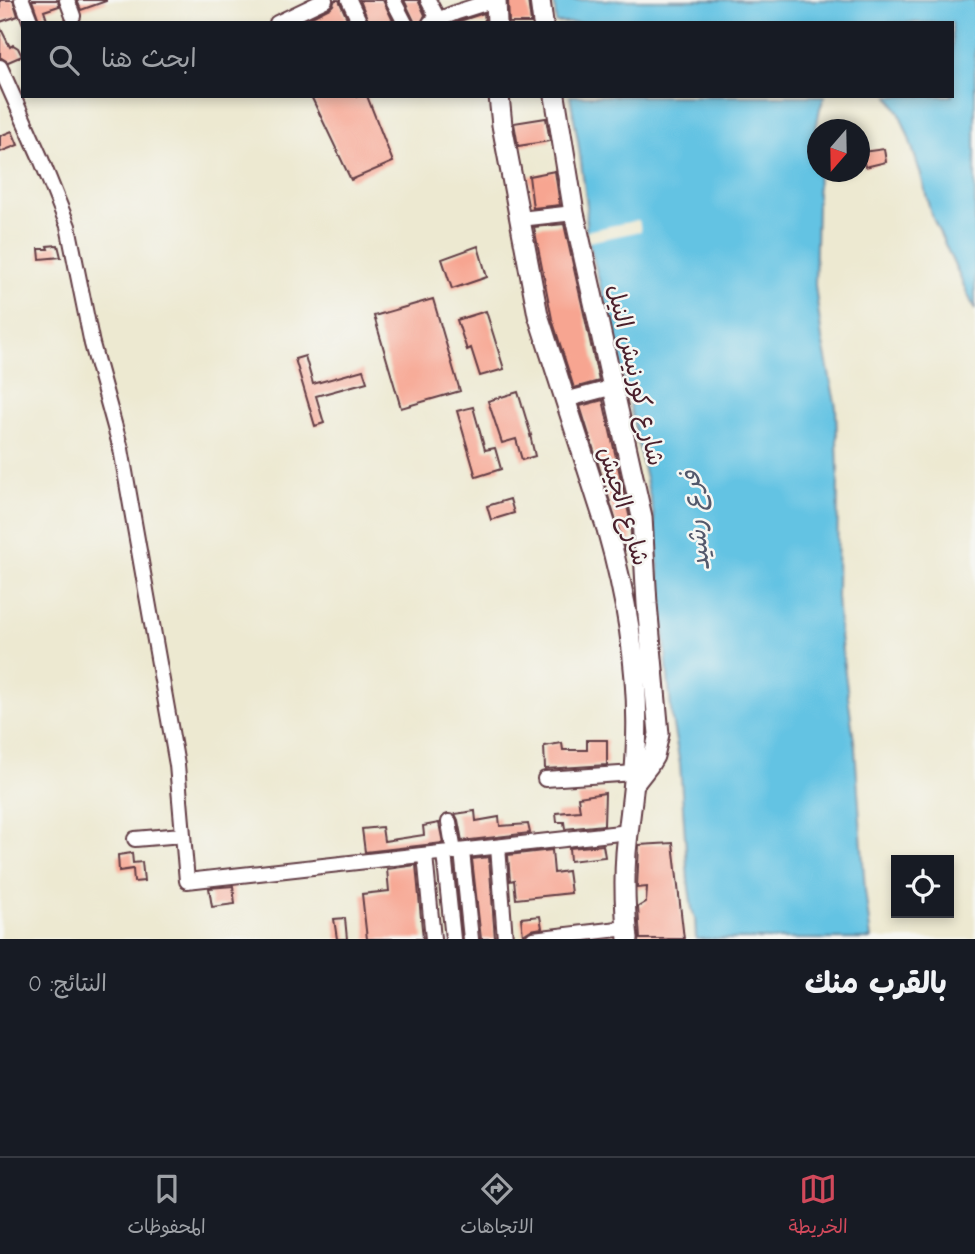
<!DOCTYPE html>
<html lang="ar">
<meta charset="utf-8">
<style>
:root{--surface:#171b24;--page:#242831;--text:#f1f3f6;--muted:#9ea1a6;--line:#363941;--accent:#d1495b}
body{margin:0;font-family:"Comic Neue","Playpen Sans Arabic",sans-serif;background:var(--page);color:var(--text);direction:rtl}
.controls{position:absolute;right:21px;bottom:21px;display:grid;overflow:hidden;border-radius:0px;box-shadow:0 4px 10px #0003}
.controls button{width:63px;height:63px;display:grid;place-items:center;padding:0;border:0;border-bottom:2px solid var(--line);background:var(--surface);color:var(--text);font:35px sans-serif}
.compass{position:absolute;left:807px;top:119px;width:63px;height:63px;border-radius:50%;background:var(--surface);box-shadow:0 4px 10px #0003;rotate:200deg}
.list{margin:0;padding:0;list-style:none}
h2{display:flex;justify-content:space-between;align-items:center;height:91px;margin:0;padding:0 28px;font-size:30px}
h2 small{font-size:23px;font-weight:400;color:var(--muted)}
.icon{flex:none;width:38px;height:38px;fill:none;stroke:currentColor;stroke-width:2;stroke-linecap:round;stroke-linejoin:round}
.map{position:relative;flex:none;width:975px;height:939px;overflow:hidden;direction:ltr}
.search{position:absolute;background:var(--surface);box-shadow:0 4px 10px #0003;left:21px;right:21px;top:21px;height:77px;display:flex;align-items:center;gap:18px;box-sizing:border-box;padding:0 24px;border-radius:0px;color:var(--muted);font-size:26px}
.sheet{height:217px;background:var(--surface)}
nav{display:flex;justify-content:space-around;align-items:center;box-sizing:border-box;height:98px;border-top:2px solid var(--line);background:var(--surface);font-size:19px;color:var(--muted)}
nav a{display:grid;justify-items:center;gap:4px}
nav .on{color:var(--accent)}
.map>svg:first-child{display:block}
</style>
<div class="map">
<svg width="975" height="939" viewBox="0 0 975 939">
<rect width="100%" height="100%" fill="#f6f6f2"/>
<filter id="ink" filterUnits="userSpaceOnUse"><feTurbulence type="fractalNoise" baseFrequency=".0143" numOctaves="2"/><feDisplacementMap in="SourceGraphic" scale="14" xChannelSelector="R" yChannelSelector="G"/><feConvolveMatrix kernelMatrix="1 2 1 2 8 2 1 2 1" color-interpolation-filters="sRGB"/></filter>
<filter id="wash" filterUnits="userSpaceOnUse"><feTurbulence type="fractalNoise" baseFrequency=".00686" numOctaves="4" result="noise"/><feDisplacementMap in="SourceGraphic" scale="28" xChannelSelector="R" yChannelSelector="G"/><feGaussianBlur stdDeviation="1.57" result="paint"/><feColorMatrix in="noise" values="0 0 0 0 0 0 0 0 0 0 0 0 0 0 0 0 0 1.4 0 .05"/><feComposite in="paint" operator="in"/></filter>
<g filter="url(#wash)">
<rect width="100%" height="100%" fill="#ede9d1"/>
<!-- water -->
<path fill="#64c3e3" stroke="#577187" stroke-width="2" d="M554,0H975V310L931,214L921,175L909,138L899,112L889,96H952V23H556Z
M570,96H825L820,108L816,129L818,166L815,285L822,339L836,407L838,471L837,597L840,636L855,748L865,890L871,939H696L695,919L692,909L688,881L680,764L672,720L653,511L619,357L586,231L587,206L578,141Z"/>
<!-- pier -->
<path fill="#ede9d1" d="M639,220L641,231L588,242L586,231Z"/>
<g id="blocks">
<!-- building -->
<path fill="#f7a591" d="M0,0H13L18,16L0,22Z
M32,0H58L59,6L44,11L48,23H40Z
M77,0H106V1L81,10Z
M335,0H339L349,23H300L330,8L333,5Z
M360,0H383L394,23H369Z
M404,0H418L425,15L421,23H415Z
M508,0H528L531,23H509Z
M484,13L485,23H456L460,21Z
M0,27L10,47L13,45L18,48L22,56L8,62L0,57Z
M311,96H367L393,162L351,180Z
M546,118L550,141L518,146L514,123Z
M12,131L18,145L0,152V136Z
M884,149L886,162L865,167L862,152Z
M555,171L560,205L533,208L529,176Z
M564,224L599,381L574,388L552,319L534,227Z
M58,245L61,257L40,259L39,249H48L47,246Z
M478,246L487,277L452,289L442,259Z
M433,299L460,391L401,408L374,316Z
M486,311L504,369L480,376L471,348L467,350L457,320Z
M305,356L313,384L363,370L367,382L316,396L324,423L315,426L295,359Z
M518,392L531,435H530L535,456L522,460L516,439L502,443L488,401Z
M603,400L630,519L632,550H625L580,406Z
M473,407L485,450L495,448L501,469L476,477L457,411Z
M510,499L514,513L491,520L487,506Z
M587,740H607V765L545,769L544,746L562,743L563,750H587Z
M605,793L604,825L565,829L564,822H557L556,813L580,811L578,797Z
M475,811L476,821L499,817L500,826L528,824L530,833L462,841L458,820L455,814Z
M439,823L443,843L365,852L362,829L382,827L384,841L424,835L423,826Z
M673,843L684,939H640L638,907L646,902L647,887L637,888L639,845Z
M603,845L605,857L570,861L569,848Z
M552,850L554,873L568,871L571,893L516,899L514,880L510,881L508,855Z
M132,853L133,863L142,862L144,881L134,882L133,869L119,871L118,855Z
M489,857L495,939H481L472,859Z
M416,865L423,939H367L362,894L389,891L387,869Z
M233,886L235,904L212,907L209,888Z
M540,916L542,928L531,930L523,935L521,918Z
M345,918L347,939H337L334,919Z"/>
</g>
</g>
<g filter="url(#ink)">
<use href="#blocks" fill-opacity="0" stroke="#623d44" stroke-width="2"/>
<g fill="none" stroke-linecap="round" stroke-linejoin="round">
<defs>
<path id="minor" d="M22,0L31,23
M67,0L73,16
M349,0L360,23
M393,0L405,23
M428,0L438,19
M277,23L325,0
M430,23L457,12L495,0
M0,67L41,159L68,226L92,344L121,449L177,765L187,881L629,832
M520,219L574,213
M565,400L614,387
M545,779L635,773
M449,822L454,852
M135,839L182,835
M498,847L505,939
M462,851L471,939
M444,853L453,939
M425,855L433,939
M533,939L627,928"/>
<path id="major" d="M496,0L497,23
M540,0L543,23
M499,96L502,125L538,315L607,529C628,602 640,676 636,752C635,786 629,819 626,853C624,882 625,911 628,939
M555,96L574,213L642,517L647,604L659,734L654,756L648,766L634,784"/>
</defs>
<!-- minor casing -->
<use href="#minor" stroke="#623d44" stroke-width="18"/>
<!-- major casing -->
<use href="#major" stroke="#623d44" stroke-width="23"/>
<!-- minor -->
<use href="#minor" stroke="#fff" stroke-width="14"/>
<!-- major -->
<use href="#major" stroke="#fff" stroke-width="19"/>
</g>
</g>
<g text-anchor="middle" stroke-width="5" stroke-linejoin="round" paint-order="stroke">
<!-- street labels -->
<g font-size="24" fill="#4a1f2b" stroke="#f6f6f2">
<text transform="translate(636 375) rotate(77)" y="8">شارع كورنيش النيل</text>
<text transform="translate(624 506) rotate(73)" y="8">شارع الجيش</text>
</g>
<!-- water labels -->
<g font-size="26" font-style="italic" fill="#53586b" stroke="#f6f6f2">
<text transform="translate(695 521) rotate(-96)" y="9">فرع رشيد</text>
</g>
</g>
</svg>
<div class="controls">
<button><svg class="icon" aria-label="locate" viewBox="0 0 24 24"><circle cx="12" cy="12" r="6"/><path d="M12 2v4M12 18v4M2 12h4M18 12h4"/></svg></button>
</div>
<svg class="compass" viewBox="-18 -18 36 36"><path d="M0-13l5 13h-10z" fill="#e53935"/><path d="M0 13l5-13h-10z" fill="#9ea1a6"/></svg>
<div class="search"><svg class="icon" aria-label="search" viewBox="0 0 24 24"><circle cx="10" cy="10" r="6"/><path d="M15 15l6 6"/></svg>ابحث هنا</div>
</div>
<section class="sheet">
<h2>بالقرب منك<small>النتائج: 0</small></h2>
<ul class="list">
</ul>
</section>
<nav>
<a class="on"><svg class="icon" aria-label="map" viewBox="0 0 24 24"><path d="M3 6l6-2 6 2 6-2v14l-6 2-6-2-6 2zM9 4v14M15 6v14"/></svg>الخريطة</a>
<a><svg class="icon" aria-label="directions" viewBox="0 0 24 24"><path d="M12 3l9 9-9 9-9-9zM9 14v-3h6M13 9l2 2-2 2"/></svg>الاتجاهات</a>
<a><svg class="icon" aria-label="saved" viewBox="0 0 24 24"><path d="M7 4h10v16l-5-4-5 4z"/></svg>المحفوظات</a>
</nav>
